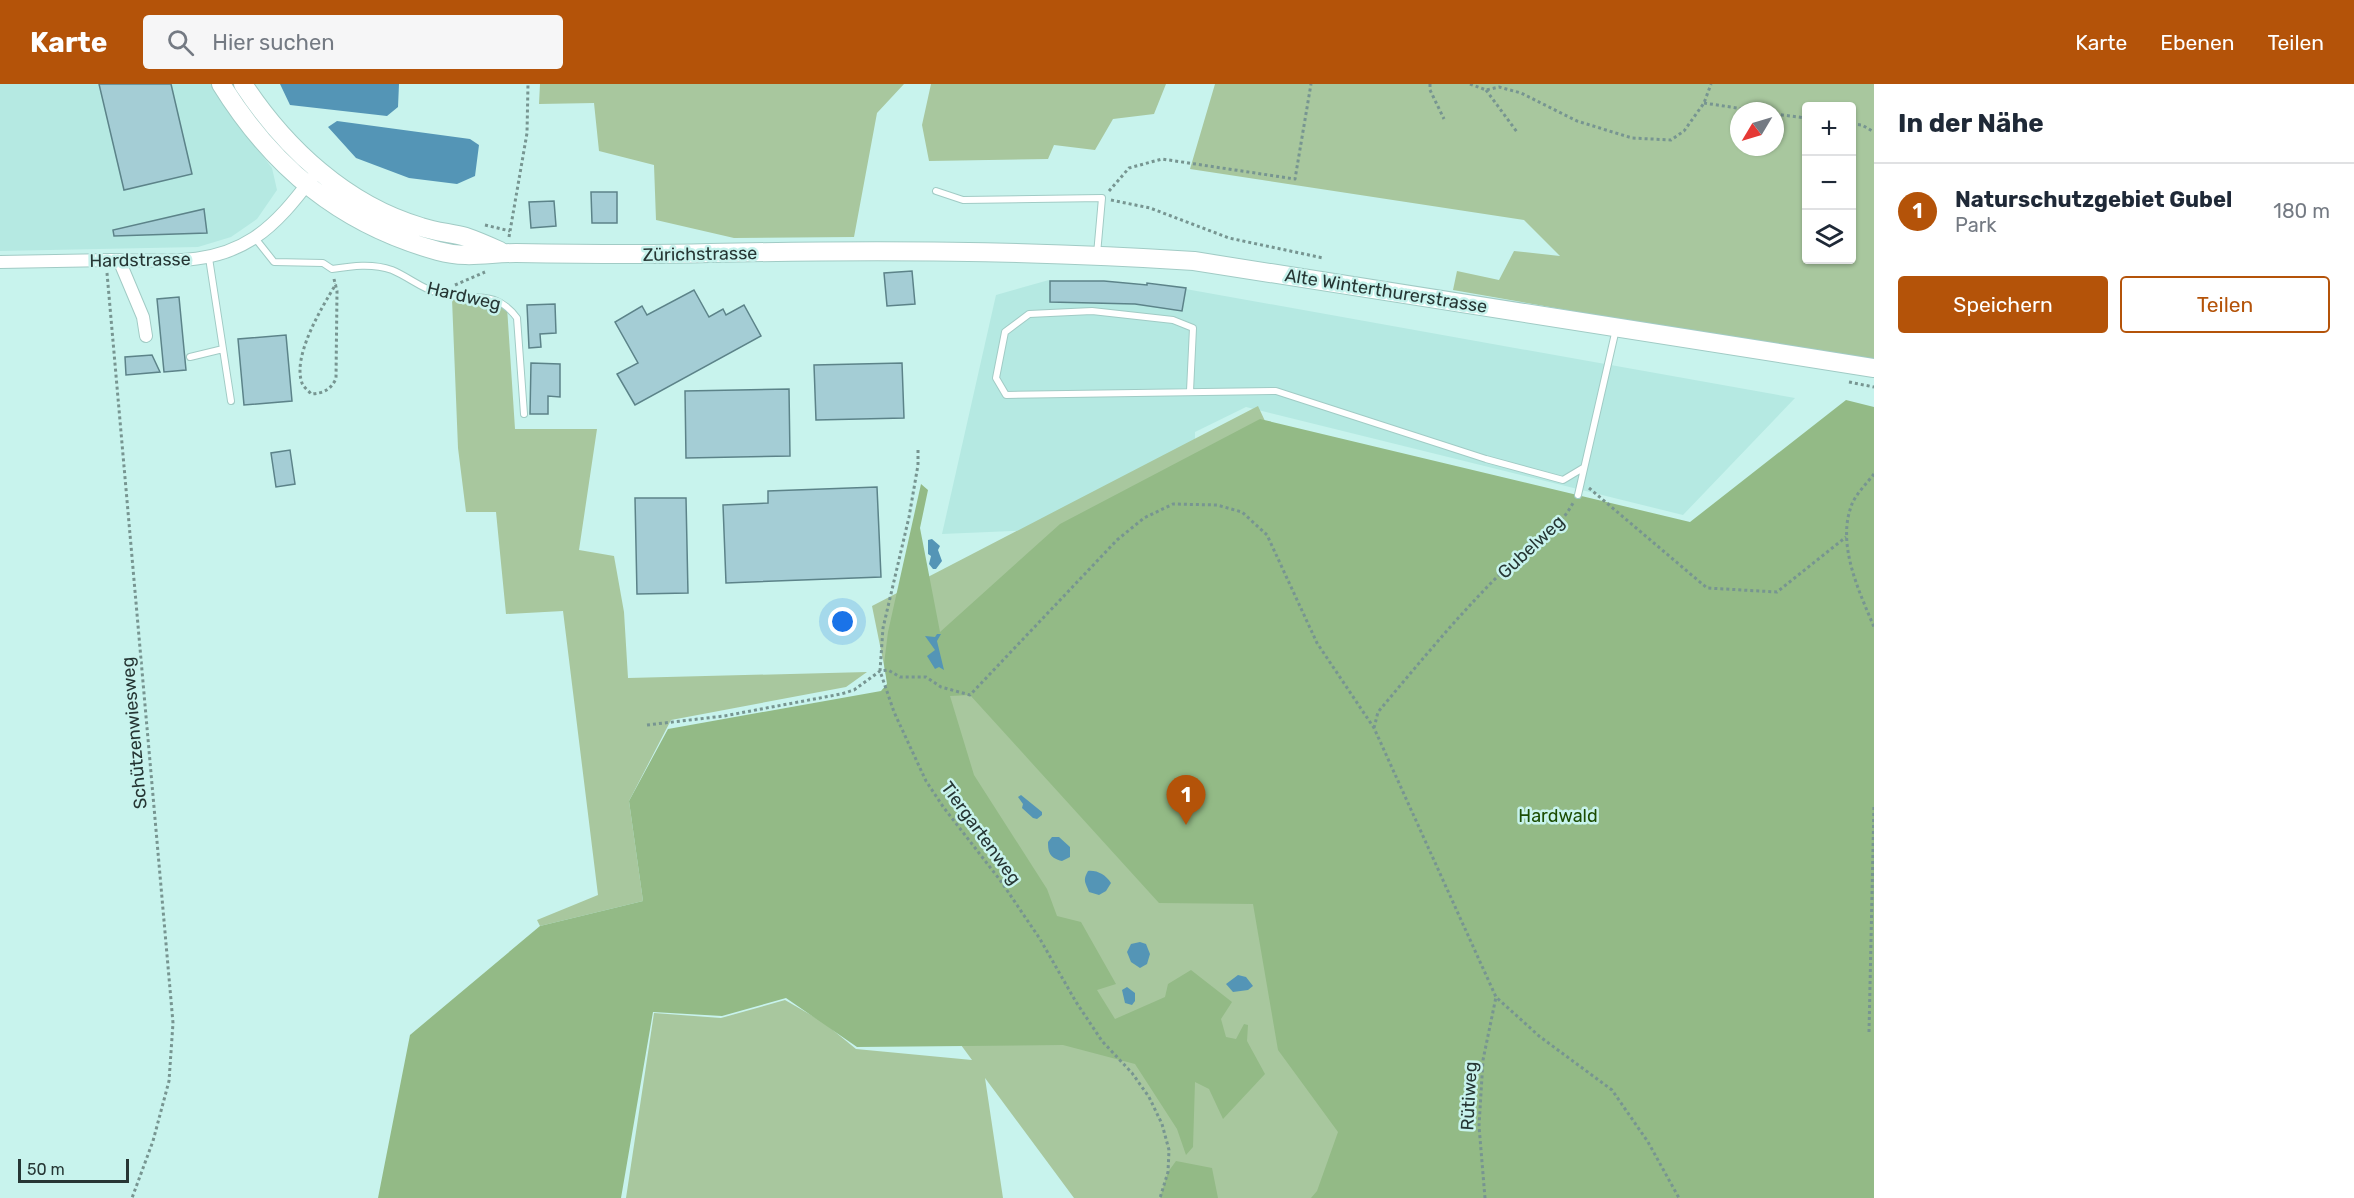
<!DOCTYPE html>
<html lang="de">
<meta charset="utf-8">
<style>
:root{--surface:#fff;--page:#f6f6f7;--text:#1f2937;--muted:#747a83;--line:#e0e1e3;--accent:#b45309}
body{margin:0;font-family:Rubik,sans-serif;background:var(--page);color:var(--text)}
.controls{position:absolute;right:18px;top:18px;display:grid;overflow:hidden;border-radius:6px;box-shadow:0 2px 4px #0004}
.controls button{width:54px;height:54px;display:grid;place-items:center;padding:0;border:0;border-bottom:2px solid var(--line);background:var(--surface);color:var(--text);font:30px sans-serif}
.compass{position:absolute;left:1730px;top:18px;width:54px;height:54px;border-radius:50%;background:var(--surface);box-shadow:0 2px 4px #0004;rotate:232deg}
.scale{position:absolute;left:18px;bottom:15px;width:111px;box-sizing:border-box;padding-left:6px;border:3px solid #263634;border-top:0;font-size:16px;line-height:21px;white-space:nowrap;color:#263634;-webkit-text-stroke:4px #c8f3ed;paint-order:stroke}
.you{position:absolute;left:843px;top:538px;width:21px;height:21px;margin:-15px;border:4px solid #fff;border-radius:50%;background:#1a73e8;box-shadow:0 0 0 9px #1a73e833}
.badge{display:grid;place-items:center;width:39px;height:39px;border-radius:50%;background:var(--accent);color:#fff;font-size:20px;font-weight:700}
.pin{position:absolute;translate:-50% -50px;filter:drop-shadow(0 2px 3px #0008)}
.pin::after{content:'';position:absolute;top:32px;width:21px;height:18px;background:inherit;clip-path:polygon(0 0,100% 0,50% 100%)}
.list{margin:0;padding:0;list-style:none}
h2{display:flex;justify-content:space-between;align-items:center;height:78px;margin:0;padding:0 24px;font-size:26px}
h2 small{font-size:20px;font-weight:400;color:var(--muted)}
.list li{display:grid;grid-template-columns:39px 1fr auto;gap:18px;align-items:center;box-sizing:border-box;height:96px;padding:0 24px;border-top:2px solid var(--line)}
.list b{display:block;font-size:22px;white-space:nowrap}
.list p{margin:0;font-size:20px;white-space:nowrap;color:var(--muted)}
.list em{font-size:20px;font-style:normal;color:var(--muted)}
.actions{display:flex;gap:12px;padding:18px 24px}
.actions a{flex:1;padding:14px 0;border:2px solid var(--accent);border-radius:6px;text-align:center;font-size:21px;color:var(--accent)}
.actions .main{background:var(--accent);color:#fff}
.icon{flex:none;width:33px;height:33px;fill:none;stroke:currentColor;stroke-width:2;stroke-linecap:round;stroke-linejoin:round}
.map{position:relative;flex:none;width:1874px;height:1114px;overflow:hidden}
header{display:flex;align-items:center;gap:36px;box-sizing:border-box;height:84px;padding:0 30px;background:var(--accent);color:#fff}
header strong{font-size:28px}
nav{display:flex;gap:33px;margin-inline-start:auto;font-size:21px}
.search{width:420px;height:54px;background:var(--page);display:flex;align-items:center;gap:15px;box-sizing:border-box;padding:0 21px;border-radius:6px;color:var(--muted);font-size:22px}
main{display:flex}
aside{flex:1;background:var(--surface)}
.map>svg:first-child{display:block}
</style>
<header>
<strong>Karte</strong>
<div class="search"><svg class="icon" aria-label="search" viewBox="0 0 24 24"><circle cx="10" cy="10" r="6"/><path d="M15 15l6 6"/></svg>Hier suchen</div>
<nav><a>Karte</a><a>Ebenen</a><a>Teilen</a></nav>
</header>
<main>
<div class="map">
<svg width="1874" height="1114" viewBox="0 0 1874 1114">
<rect width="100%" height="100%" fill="#c8f3ed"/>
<!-- built -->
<path fill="#b5e9e2" d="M0,0H212L235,36L272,84L277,106L257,135L231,153L198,163L0,167Z
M1049,196L1180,204L1795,314L1683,431L1246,323L1195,348V374L1038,446L942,450L996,211Z"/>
<!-- green -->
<path fill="#a8c79e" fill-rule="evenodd" d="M540,0H904L877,29L854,153L734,154L656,136L654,81L599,67L594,19L539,20Z
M931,0H1166L1154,30L1113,35L1095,66L1054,61L1048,75L929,77L922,41Z
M1215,0H1874V280L1453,206L1457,187L1499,196L1514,167L1560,172L1524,136L1190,85ZM1806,22H1852V176H1806ZM1739,27H1775V63H1739Z
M452,215L507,223L515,345H597L579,466L614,472L624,528L628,594L867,588L846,603L671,636L629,717L643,817L540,842L537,836L598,811L563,527L506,530L496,428H466L458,364Z
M1258,322L1611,1076L1521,1114H1074L985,994L1003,1114H626L654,929L721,934L785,916L823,938L856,965L972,976L961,961L872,522Z"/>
<!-- forest -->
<path fill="#93ba86" d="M1846,316L1874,323V1114H1311L1317,1107L1338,1048L1278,966L1253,820L1159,819L970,611L950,612L974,691L1047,805L1057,832L1081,838L1116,900L1097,906L1115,935L1165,913L1168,900L1191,886L1232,918L1221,935L1226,953L1236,955L1244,940L1248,941L1247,957L1265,990L1223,1035L1209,1005L1195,998L1193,1063L1186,1071L1177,1045L1135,980L1063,961L857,963L786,914L722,932L653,928L621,1114H378L410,951L540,842L643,817L629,717L668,645L881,607L887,600L884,580L888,548L921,400L928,406L920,444L940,548L1060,440L1260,335L1690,438Z
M1176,1077L1212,1084L1218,1114H1160L1168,1088Z"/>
<!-- water -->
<path fill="#5495b6" d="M280,0H399L398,23L387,32L290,21Z
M337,37L470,55L479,61L475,92L457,100L409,94L356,74L328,43Z
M932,455L940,462L938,466L942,477L936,485H933L929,480L931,472L928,470V456Z
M937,550H941L937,557L944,586L939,583L935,585L927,572L935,566L925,552L935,553Z
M1021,711L1042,728V731L1037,735L1033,734L1022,724L1023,720L1018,713Z
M1052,753H1059L1070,763V773L1062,777C1050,774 1048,769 1048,758Z
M1088,787C1097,786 1106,791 1111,799L1106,807L1099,811L1089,808C1086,799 1082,797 1088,787Z
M1140,858L1146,860L1150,870L1147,880L1140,884L1131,878L1127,868L1131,860Z
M1238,891L1246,893L1253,902L1248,906L1233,908L1226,900Z
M1127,903L1135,909V917L1132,921L1125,919L1122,906Z"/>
<!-- building -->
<path fill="#a4cdd5" stroke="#5c8389" stroke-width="1.5" d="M99,0H171L192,90L124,106Z
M591,108H617V139H592Z
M554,117L556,142L531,144L529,118Z
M204,125L207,149L114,152L113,146Z
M912,187L915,220L887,222L884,189Z
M1050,197H1104L1147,201V199L1186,204L1182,227L1135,220L1050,218Z
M694,206L709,233L723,225L726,231L744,221L761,252L635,321L617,290L638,279L615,238L642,222L647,231Z
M179,213L186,286L164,288L157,215Z
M555,220L556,249L540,250L541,263L529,264L527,221Z
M286,251L292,317L244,321L238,255Z
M152,271L160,288L126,291L125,273Z
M531,279L560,280V313L548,312V330H530Z
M902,279L904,334L816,336L814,281Z
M789,305L790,372L686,374L685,307Z
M290,366L295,400L276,403L271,369Z
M877,403L881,493L726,499L723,421L768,419V407Z
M635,414H686L688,509L637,510Z"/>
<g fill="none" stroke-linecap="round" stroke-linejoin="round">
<defs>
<path id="service" d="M936,107L963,116L1102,114L1097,170
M255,154L274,178L323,179L332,185C352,182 372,179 392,186C409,193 423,206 441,210C472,217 495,204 517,234L524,330
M209,174L231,317
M190,273L223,265
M1190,307L1193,244L1173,236L1092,227L1029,230L1005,248L996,294L1006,311L1276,307L1486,375L1563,396L1583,384
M1578,411L1616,245"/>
<path id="minor" d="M119,176L143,233L146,252
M0,178C37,177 74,177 111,176C161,176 210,183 254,154C277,139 295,116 312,94"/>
<path id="secondary" d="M221,0C273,84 342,141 438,167C467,175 488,169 516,169C580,170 645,171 709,169C871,166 1033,166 1194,177L1874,284
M243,0C285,64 346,121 421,143C436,148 451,149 466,153C478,157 489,162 500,167"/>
</defs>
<!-- service casing -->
<use href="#service" stroke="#a1cbc5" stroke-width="8"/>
<!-- minor casing -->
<use href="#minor" stroke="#a1cbc5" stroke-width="14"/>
<!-- secondary casing -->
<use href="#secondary" stroke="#a1cbc5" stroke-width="20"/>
<!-- path -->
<path stroke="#779591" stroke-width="3" stroke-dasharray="3 3" stroke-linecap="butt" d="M1430,0V6L1444,35
M1470,0L1486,6L1499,3L1521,9L1577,37L1632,54L1671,56L1684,47L1704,19L1711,0
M1486,6L1517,48
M1704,19L1757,27
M1775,30L1806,34
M1852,40L1862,41L1874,48
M1109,107L1129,84L1162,75L1295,95L1311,0
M1111,116L1150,124L1229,154L1323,174
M485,141L510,147
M509,153L527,49L528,0
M107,189L173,939L169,997L153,1057L132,1114
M334,195L337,207L336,295C330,306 324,309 311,310C309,307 303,303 302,299C292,272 322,223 336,200
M455,201L485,188
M1849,298L1874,303
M918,366V381L909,433L883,544L880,587L894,628L926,697L944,724L1000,796L1040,855L1076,918L1102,957L1132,989L1149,1013L1162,1040L1169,1066L1168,1088L1160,1114
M1874,390C1867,399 1856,410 1852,420C1836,460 1859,507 1874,543
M1589,404L1707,504L1777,508L1846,453
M647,641L724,632L841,610L854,606L880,587L888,586L900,593H926L941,603L970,611L1117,456L1144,434L1173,420L1217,421L1242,428L1267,451L1317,559L1374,644L1496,913L1539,952L1612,1006L1648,1058L1679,1114
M1374,644L1378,628C1415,584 1451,540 1491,499C1518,472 1555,452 1573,419
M1869,948L1874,720
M1485,1114L1479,1042L1483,976L1496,913"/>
<!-- service -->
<use href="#service" stroke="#fff" stroke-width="6"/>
<!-- minor -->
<use href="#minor" stroke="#fff" stroke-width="12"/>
<!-- secondary -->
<use href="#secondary" stroke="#fff" stroke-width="18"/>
</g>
<g text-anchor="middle" stroke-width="5" stroke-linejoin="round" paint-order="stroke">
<!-- street labels -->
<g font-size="18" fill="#263634" stroke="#c8f3ed">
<text transform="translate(700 170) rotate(-1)" y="6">Zürichstrasse</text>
<text transform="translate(140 176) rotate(-1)" y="6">Hardstrasse</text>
<text transform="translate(1386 207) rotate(9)" y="6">Alte Winterthurerstrasse</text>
<text transform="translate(464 212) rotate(13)" y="6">Hardweg</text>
<text transform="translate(1531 463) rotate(-43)" y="6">Gubelweg</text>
<text transform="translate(134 649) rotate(-95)" y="6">Schützenwiesweg</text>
<text transform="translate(981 749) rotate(54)" y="6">Tiergartenweg</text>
<text transform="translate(1469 1012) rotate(-87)" y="6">Rütiweg</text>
</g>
<!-- park labels -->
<g font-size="18" fill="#1c4d03" stroke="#c8f3ed">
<text x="1558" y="738">Hardwald</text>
</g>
</g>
</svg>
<div class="controls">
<button>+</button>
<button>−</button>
<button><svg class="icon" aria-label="layers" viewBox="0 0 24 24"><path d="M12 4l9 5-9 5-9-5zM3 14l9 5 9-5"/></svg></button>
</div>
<svg class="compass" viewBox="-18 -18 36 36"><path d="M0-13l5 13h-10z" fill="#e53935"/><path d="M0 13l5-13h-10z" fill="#747a83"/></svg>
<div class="scale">50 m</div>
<div class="you"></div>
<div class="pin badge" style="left:1186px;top:741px">1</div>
</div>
<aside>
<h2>In der Nähe<small></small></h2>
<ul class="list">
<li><span class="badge">1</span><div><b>Naturschutzgebiet Gubel</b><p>Park</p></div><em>180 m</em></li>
</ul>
<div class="actions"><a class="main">Speichern</a><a>Teilen</a></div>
</aside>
</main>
